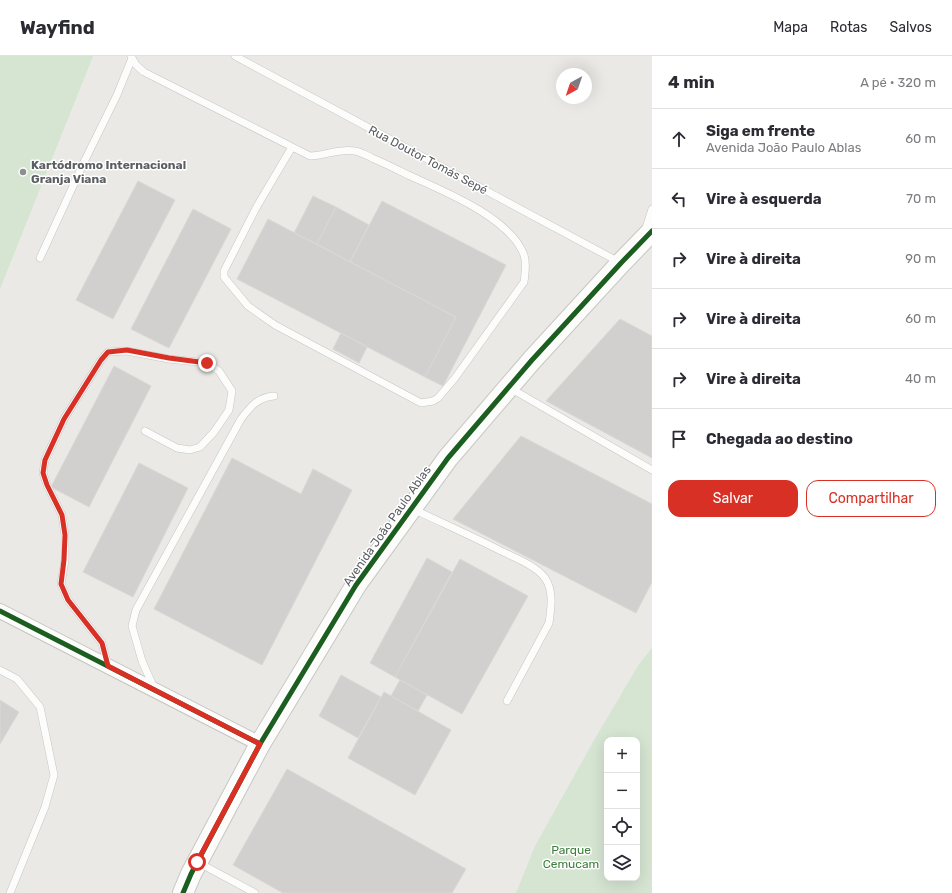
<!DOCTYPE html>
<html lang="pt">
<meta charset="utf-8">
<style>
:root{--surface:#fff;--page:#f7f7f7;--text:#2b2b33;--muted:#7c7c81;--line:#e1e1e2;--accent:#d93025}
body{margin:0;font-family:Rubik,sans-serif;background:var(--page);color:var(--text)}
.controls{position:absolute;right:12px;bottom:12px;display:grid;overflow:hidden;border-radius:8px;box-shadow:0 4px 16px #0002}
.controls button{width:36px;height:36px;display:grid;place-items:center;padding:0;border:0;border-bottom:1px solid var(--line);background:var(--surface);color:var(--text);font:20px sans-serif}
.compass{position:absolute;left:556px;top:12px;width:36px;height:36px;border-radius:50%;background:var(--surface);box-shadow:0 4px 16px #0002;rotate:220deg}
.stop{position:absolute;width:12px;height:12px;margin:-9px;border:3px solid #d93025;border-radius:50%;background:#fff}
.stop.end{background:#d93025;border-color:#fff;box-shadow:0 1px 4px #0008}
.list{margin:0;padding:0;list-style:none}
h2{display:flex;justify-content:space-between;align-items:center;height:52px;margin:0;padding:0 16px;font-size:17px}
h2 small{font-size:13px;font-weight:400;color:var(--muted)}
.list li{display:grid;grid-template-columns:26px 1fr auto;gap:12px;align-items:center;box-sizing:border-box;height:60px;padding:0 16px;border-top:1px solid var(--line)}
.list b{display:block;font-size:15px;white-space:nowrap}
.list p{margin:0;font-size:13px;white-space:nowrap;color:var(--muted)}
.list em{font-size:13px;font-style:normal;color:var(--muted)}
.actions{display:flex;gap:8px;padding:12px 16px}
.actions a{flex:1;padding:9px 0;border:1px solid var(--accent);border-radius:12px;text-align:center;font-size:14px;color:var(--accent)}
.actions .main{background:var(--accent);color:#fff}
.icon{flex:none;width:22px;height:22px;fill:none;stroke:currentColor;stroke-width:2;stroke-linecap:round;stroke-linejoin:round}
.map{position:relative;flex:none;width:652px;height:837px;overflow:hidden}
header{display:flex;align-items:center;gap:24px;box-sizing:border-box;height:56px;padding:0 20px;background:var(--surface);border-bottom:1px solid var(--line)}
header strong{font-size:19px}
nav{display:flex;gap:22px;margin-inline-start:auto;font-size:14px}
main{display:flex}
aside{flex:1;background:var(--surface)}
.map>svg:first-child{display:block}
</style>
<header>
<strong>Wayfind</strong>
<nav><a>Mapa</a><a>Rotas</a><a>Salvos</a></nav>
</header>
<main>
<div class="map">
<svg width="652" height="837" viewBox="0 0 652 837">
<rect width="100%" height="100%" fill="#eae9e5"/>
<!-- green -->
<path fill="#d5e5d2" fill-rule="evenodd" d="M0,0H93L0,233Z
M652,592V837H516L535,790L593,686L639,608ZM607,684H637V822H607Z"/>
<!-- building -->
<path fill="#d1d0ce" stroke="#d9d8d4" d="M138,125L175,144L113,263L76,244Z
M313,140L336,151L317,188L294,177Z
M382,145L506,209L443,330L425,321L456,261L350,206Z
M336,151L369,169L350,206L317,188Z
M193,153L231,173L169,292L131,273Z
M268,163L456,261L425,321L237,223Z
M620,263L652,280V402L546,345Z
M341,277L367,291L359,307L333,293Z
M114,310L151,330L89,451L51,431Z
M521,380L652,448V526L636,557L453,463Z
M232,402L301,438L313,413L352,434L262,609L154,553Z
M139,407L188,432L133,541L83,516Z
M427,502L452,516L395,621L370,607Z
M460,503L528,540L462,658L395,621Z
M341,619L381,641L358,682L319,660Z
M400,624L427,639L418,655L391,640Z
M384,636L451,674L415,739L348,702Z
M0,644L19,656L0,688Z
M287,713L466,813L452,837H283L233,809Z"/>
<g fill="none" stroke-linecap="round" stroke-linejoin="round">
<defs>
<path id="lane" d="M131,0L136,9L144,16L310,100C325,100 339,92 355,95C361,96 366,99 372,102C384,107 396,113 408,119C441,134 510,161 524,199C527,208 525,217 524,226L455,322L438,342L433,345L421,347L275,269L248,250L224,221V215L256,152L292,91
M235,0L619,206
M645,175L652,153
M40,202L85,104L117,39L132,2
M510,332L652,414
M413,453C442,467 472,480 501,495C515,502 535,509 545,522C554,535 551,553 549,567L507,645
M108,610L102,587L68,544L61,528L65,504V479L62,459L47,429L43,417L45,404L64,363L101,304L108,296L127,295L169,303L207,307L219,315L232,335L229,354L214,376L200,391L190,394L177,392L145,375
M0,614L17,623L40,651L54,719L45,751L10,837
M154,632L142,605L132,570L136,554L241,363C250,351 258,341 274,340
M199,807L255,837"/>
<path id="street" d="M0,555L260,688"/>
<path id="secondary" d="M183,837L191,818L260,688L356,529L448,402L532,304L621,207L652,175"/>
</defs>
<!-- lane casing -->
<use href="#lane" stroke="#c5c5c5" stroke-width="8"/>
<!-- street casing -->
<use href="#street" stroke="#c5c5c5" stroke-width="16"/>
<!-- secondary casing -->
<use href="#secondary" stroke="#c7c7c7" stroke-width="22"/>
<!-- lane -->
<use href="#lane" stroke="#fcfcfb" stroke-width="7"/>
<!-- street -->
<use href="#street" stroke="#fcfcfb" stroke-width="14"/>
<!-- secondary -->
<use href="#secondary" stroke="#fcfcfb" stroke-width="20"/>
<defs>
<path id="cycleway" d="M0,555L260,688
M183,837L191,818L260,688L356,529L448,402L532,304L621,207L652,175"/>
</defs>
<!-- cycleway casing -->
<use href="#cycleway" stroke="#fff" stroke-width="8"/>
<!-- cycleway -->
<use href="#cycleway" stroke="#1b5e20" stroke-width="5"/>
</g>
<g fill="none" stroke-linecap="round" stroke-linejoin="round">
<!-- route -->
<path stroke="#d93025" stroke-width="5" d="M197,806L260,688L108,610L102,587L68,544L61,528L64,504L65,479L62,459L47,429L43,417L45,404L64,363L101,304L108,296L127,294L169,302L207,307"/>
</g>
<!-- markers -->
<circle fill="#8d8f90" stroke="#fff" stroke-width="1.5" cx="23" cy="116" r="4"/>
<g text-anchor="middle" stroke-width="3" stroke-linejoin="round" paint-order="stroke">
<!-- street labels -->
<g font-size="12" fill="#5b5f62" stroke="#fff">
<text transform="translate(428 104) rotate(28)" y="4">Rua Doutor Tomás Sepé</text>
<text transform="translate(387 470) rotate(-55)" y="4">Avenida João Paulo Ablas</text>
</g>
<!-- poi labels -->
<g font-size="12" font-weight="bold" fill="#5b5f62" stroke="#fff" text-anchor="start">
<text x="31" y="113">Kartódromo Internacional<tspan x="31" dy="14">Granja Viana</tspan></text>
</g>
<!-- park labels -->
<g font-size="12" fill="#3d803d" stroke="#fff">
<text x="571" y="798">Parque<tspan x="571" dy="14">Cemucam</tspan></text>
</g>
</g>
</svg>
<div class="controls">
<button>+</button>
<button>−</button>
<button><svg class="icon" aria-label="locate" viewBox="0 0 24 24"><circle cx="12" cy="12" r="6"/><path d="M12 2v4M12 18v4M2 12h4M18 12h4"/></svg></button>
<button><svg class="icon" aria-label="layers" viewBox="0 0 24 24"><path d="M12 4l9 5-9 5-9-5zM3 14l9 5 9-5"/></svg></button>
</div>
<svg class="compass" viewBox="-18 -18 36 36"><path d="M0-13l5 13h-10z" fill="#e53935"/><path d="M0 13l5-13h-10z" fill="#7c7c81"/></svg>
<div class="stop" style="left:197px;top:806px"></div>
<div class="stop end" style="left:207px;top:307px"></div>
</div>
<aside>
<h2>4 min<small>A pé · 320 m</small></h2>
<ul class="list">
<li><svg class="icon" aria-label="ahead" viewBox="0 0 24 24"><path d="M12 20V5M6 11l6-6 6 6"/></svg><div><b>Siga em frente</b><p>Avenida João Paulo Ablas</p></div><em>60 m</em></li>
<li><svg class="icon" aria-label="left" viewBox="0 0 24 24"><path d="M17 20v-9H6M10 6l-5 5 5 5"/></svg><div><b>Vire à esquerda</b></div><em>70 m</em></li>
<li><svg class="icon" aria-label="right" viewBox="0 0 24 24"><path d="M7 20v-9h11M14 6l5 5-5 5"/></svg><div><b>Vire à direita</b></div><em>90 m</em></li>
<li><svg class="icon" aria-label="right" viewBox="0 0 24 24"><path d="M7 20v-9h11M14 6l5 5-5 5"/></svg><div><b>Vire à direita</b></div><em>60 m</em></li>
<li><svg class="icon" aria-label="right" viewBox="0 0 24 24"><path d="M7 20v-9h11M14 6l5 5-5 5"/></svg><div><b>Vire à direita</b></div><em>40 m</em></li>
<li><svg class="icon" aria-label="arrive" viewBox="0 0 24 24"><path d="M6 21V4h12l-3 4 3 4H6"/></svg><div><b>Chegada ao destino</b></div></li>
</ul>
<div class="actions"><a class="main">Salvar</a><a>Compartilhar</a></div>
</aside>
</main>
